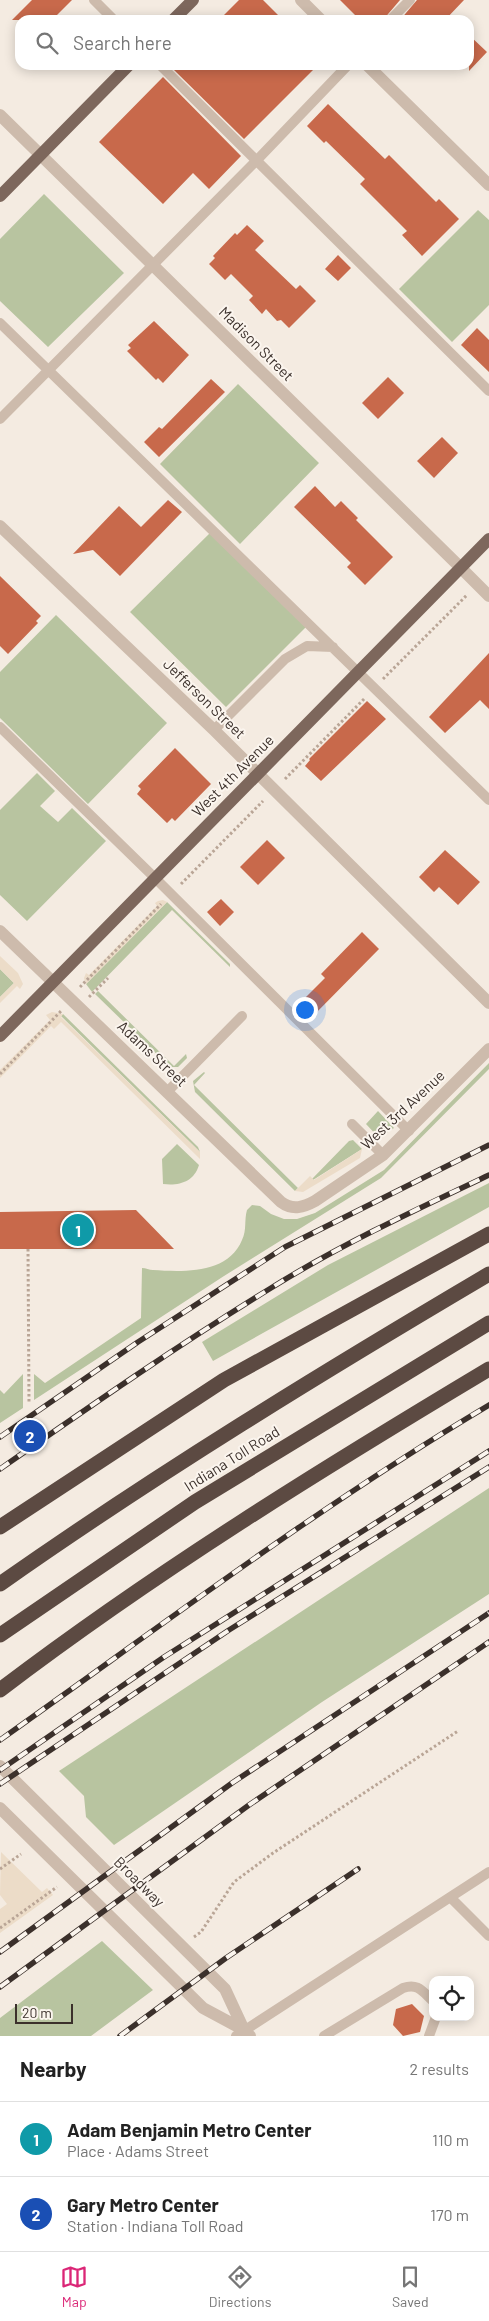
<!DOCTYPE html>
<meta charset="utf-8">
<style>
:root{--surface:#fff;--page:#f2f2f2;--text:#222;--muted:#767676;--line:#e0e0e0;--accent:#db2777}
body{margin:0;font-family:Barlow,sans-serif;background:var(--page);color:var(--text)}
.controls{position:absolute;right:15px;bottom:15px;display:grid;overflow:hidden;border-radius:10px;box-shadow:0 2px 12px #0003}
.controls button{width:45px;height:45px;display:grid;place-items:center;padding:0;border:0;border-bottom:1px solid var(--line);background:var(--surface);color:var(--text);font:25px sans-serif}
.scale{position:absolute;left:15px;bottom:12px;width:58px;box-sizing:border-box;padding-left:5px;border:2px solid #3b302b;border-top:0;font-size:14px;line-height:18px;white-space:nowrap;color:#3b302b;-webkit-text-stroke:4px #fbf5ee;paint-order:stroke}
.you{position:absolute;left:304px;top:1009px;width:18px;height:18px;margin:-12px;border:4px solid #fff;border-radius:50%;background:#1a73e8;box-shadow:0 0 0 8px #1a73e833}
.badge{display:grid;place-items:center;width:32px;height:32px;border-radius:50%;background:var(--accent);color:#fff;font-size:16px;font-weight:700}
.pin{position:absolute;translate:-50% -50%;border:2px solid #fff;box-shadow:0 1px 5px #0006}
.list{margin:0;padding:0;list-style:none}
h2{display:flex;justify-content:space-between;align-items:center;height:65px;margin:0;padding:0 20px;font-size:21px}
h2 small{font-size:16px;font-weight:400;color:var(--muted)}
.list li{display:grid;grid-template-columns:32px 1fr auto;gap:15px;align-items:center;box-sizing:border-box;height:75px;padding:0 20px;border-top:1px solid var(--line)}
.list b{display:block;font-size:19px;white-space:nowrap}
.list p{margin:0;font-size:16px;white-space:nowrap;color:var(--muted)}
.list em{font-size:16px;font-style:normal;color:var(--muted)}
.icon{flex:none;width:28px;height:28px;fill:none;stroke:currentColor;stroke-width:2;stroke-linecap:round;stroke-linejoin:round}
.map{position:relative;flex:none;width:489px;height:2036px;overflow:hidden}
.search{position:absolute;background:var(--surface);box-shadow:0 2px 12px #0003;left:15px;right:15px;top:15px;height:55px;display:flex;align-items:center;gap:12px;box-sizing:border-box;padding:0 18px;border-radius:15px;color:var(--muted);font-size:19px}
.sheet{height:215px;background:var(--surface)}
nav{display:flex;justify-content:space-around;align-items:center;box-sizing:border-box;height:70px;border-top:1px solid var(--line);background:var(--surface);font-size:14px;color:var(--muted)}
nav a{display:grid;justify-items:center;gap:2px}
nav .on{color:var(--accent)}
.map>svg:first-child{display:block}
</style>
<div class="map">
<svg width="489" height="2036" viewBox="0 0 489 2036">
<rect width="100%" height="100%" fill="#f4ebe1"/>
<!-- green -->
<path fill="#b8c4a0" d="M44,194L124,273L48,347L0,301V239Z
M478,210L489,220V305L452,342L399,289Z
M238,384L319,463L240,544L160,464Z
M210,533L306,627L226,707L130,612Z
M56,615L167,723L88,804L0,718V672Z
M37,773L55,791L40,806L58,822L72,808L106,841L27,921L0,895V810Z
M167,902L230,964V967L172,910L92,992L86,984Z
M0,969L14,983L0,997Z
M98,991L174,1066L186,1054L187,1058L178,1067H170L95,994Z
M63,1014L198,1147L200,1152L61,1016Z
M489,1063V1069L381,1178L224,1276L34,1400V1374L45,1383L141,1318L142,1268C146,1268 149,1270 153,1270C184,1272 228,1274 242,1240C247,1230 244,1220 247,1210L252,1205L260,1206L271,1214L284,1219H297L315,1213L384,1170Z
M204,1072L205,1073L194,1085L298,1188L295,1191L195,1092L193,1081Z
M378,1111L394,1128L379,1138L366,1124Z
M353,1140L362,1149L313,1180L312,1179L349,1141Z
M177,1144L199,1165C194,1182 179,1186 163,1184L162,1159Z
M489,1183V1207L213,1361L202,1342L328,1265Z
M23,1374V1408L0,1423V1390L4,1394Z
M489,1488V1594L322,1702L114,1845L86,1817L84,1796L59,1771Z
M102,1941L153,1990L91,2036H0V2018Z"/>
<!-- plaza -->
<path fill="#ecdcc8" d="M163,900L167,902L86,984L84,978L86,973L89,975L157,906L155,903L158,901Z
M0,956L18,973L23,984L20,989L17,986L0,1003V997L14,983L0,969Z
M52,1012L63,1014L61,1017L200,1152V1159L61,1022L54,1029L51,1026L0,1078V1070L50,1020L46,1015Z
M362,1149L360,1158L303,1192L295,1191L310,1176L314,1180Z
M1,1852L42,1892L47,1888L53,1895L0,1933V1909L7,1904L0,1895Z"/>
<!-- building -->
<path fill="#c8694b" d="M32,0H72L52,20H12Z
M239,0H263L283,20H219Z
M340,0H400L383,20H360Z
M417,0H464L445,20H400Z
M469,35L487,52L469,71Z
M175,65H318L244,139L172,68Z
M163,77L241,156L209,189L193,173L163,204L99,142Z
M328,104L385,159L389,155L436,202L439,199L459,219L422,256L402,235L407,231L360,184L365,179L326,141L324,143L307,126Z
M247,225L264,241L255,250L296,289L300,285L316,301L289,328L281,320L277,321L266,309L262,314L249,300L253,296L231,274L225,280L209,264L215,258L213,256L235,233L237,235Z
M338,255L351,268L338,281L325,269Z
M154,321L189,355L163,383L158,378L156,380L127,351L131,348L128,345Z
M477,328L489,340V372L461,345Z
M388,377L404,393L378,419L362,403Z
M211,379L225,392L159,457L144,442L159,427L162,429Z
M442,437L458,453L434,478L417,461Z
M315,486L335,507L341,501L358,518L356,520L393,557L365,585L347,567L351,563L294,507Z
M168,500L182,512L120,576L93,550L73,554L119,506L141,527Z
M0,576L41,616L36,621L38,623L8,654L0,646Z
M489,653V709L480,700L445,733L429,717Z
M367,701L386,719L321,781L305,766L310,760L309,759Z
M175,748L211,784L175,821L172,818L167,823L137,794L141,789L138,786Z
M267,840L285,858L258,885L240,867Z
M445,850L480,882L458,905L439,887L434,892L419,877Z
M221,899L234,912L220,926L207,912Z
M362,932L379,949L312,1017L299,1004L325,978L321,974Z
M136,1210L174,1249H0V1212Z
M412,2004L424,2016L420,2032L403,2036L393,2025L396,2009Z"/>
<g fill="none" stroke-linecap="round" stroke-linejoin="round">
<!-- path -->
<path stroke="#b9a596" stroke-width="3" stroke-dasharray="2.5 2.5" stroke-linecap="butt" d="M383,679L467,595
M285,779L365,698
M181,884L263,801
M80,987L161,904
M89,997L108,978
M0,1074L62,1010
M28,1249L29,1404
M0,1869L21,1854
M0,1928L57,1887
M194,1937L201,1932L234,1882L273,1853L458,1731"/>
<!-- service -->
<path stroke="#cdbbac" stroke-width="10" d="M94,0L114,20
M390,20L410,0
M160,65L489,391
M0,323L489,800
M0,419L257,160L348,65
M0,727L155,878L409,1131
M214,730L285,659L307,646L333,647
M168,1091L242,1016
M352,1124L383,1155
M451,1898L489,1936
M236,2036L489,1872
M324,2036L403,1988C418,1983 422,1991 433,2001
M429,2036L436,2017"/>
<!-- minor -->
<path stroke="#cdbbac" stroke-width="12" d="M301,0L321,20
M367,65L489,185
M0,526L214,730L489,1003
M461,568L489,596
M0,931L281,1202C293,1211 304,1207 315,1201L383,1155L489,1049
M0,1766L225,1989L244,2030
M0,1808L203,2008L244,2030L250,2036"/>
<!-- tertiary -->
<path stroke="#cdbbac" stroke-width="12" d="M0,115L461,568"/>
<!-- primary -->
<path stroke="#7d675c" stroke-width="12" d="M173,20L193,0
M0,196L129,65
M0,1036L489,539"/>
<!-- motorway -->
<path stroke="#5c4a42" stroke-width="15" d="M0,1527L224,1380L489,1234
M0,1584C158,1473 323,1372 489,1274
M0,1635L195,1502L489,1323
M0,1690C155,1572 322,1469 489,1369"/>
<defs>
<path id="rail" d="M0,1437L138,1342L285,1247L489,1145
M0,1469C89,1407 178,1345 271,1288C340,1245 415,1210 489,1175
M0,1740C161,1626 319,1506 489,1405
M0,1770L164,1657L489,1451
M0,1784L229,1630L489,1467
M0,1952L232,1783L489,1613
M0,1987L249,1805L489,1642
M120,2036L226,1958L358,1869"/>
</defs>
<!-- rail casing -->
<use href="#rail" stroke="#3b302b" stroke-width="5.5"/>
<!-- rail -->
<use href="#rail" stroke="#fbf5ee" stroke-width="4" stroke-dasharray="11" stroke-linecap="butt"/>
</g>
<g text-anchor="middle" stroke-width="4" stroke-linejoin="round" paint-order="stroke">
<!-- street labels -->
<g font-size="15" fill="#3b302b" stroke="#fbf5ee">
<text transform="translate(256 344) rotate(45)" y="5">Madison Street</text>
<text transform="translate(204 699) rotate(44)" y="5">Jefferson Street</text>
<text transform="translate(233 776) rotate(-45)" y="5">West 4th Avenue</text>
<text transform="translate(152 1054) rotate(43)" y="5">Adams Street</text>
<text transform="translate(403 1110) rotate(-43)" y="5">West 3rd Avenue</text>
<text transform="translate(232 1459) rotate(-32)" y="5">Indiana Toll Road</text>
<text transform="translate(139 1882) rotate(45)" y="5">Broadway</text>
</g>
</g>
</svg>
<div class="controls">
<button><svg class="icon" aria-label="locate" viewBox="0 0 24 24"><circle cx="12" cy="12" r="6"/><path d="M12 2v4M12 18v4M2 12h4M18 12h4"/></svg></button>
</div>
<div class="scale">20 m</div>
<div class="you"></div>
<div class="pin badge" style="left:78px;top:1230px;background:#0f9aa8">1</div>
<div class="pin badge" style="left:30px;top:1436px;background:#1a4fb4">2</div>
<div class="search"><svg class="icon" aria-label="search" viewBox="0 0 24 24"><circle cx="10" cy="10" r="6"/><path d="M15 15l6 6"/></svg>Search here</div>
</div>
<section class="sheet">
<h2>Nearby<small>2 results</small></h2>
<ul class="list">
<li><span class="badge" style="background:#0f9aa8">1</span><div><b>Adam Benjamin Metro Center</b><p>Place · Adams Street</p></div><em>110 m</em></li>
<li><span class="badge" style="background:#1a4fb4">2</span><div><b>Gary Metro Center</b><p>Station · Indiana Toll Road</p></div><em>170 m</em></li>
</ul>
</section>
<nav>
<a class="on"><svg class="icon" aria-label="map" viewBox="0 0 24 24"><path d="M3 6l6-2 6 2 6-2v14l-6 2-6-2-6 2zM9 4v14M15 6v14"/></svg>Map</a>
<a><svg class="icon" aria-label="directions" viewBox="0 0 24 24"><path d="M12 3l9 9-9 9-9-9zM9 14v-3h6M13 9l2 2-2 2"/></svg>Directions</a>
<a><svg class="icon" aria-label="saved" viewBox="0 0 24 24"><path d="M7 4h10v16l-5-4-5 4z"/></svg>Saved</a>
</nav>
